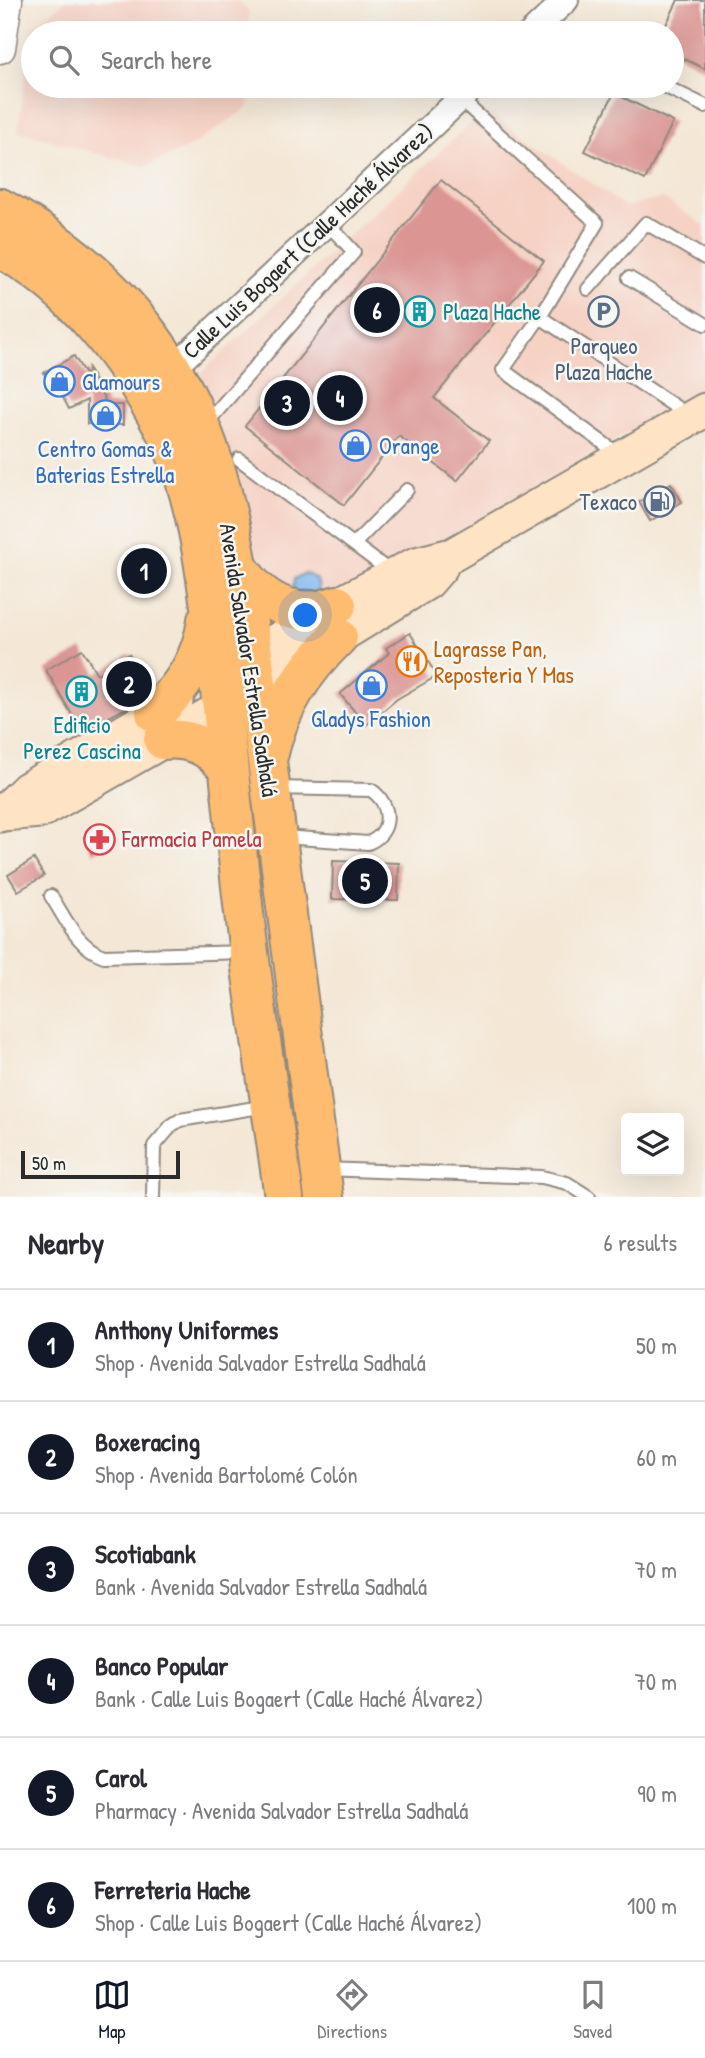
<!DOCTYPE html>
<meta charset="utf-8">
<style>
:root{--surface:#fff;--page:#f2f2f3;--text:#2b2b33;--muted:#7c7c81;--line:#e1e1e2;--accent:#111827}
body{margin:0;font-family:"Patrick Hand",sans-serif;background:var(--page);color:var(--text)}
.controls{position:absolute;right:21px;bottom:21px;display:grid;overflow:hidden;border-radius:7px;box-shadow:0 7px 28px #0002}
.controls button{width:63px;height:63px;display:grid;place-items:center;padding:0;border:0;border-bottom:2px solid var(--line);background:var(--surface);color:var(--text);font:35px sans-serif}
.scale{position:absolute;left:21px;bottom:18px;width:159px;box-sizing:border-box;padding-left:7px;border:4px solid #2b2b2b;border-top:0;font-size:19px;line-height:24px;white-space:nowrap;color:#2b2b2b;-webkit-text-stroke:5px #f6f6f2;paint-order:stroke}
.you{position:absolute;left:306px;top:616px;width:24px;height:24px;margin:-18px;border:5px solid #fff;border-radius:50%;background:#1a73e8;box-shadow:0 0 0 10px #1a73e833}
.badge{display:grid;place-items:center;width:46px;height:46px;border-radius:50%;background:var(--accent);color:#fff;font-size:23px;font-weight:700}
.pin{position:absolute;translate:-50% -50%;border:4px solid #fff;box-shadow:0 2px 7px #0006}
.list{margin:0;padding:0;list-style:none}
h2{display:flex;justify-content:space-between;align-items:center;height:91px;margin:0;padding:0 28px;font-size:30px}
h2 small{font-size:23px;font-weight:400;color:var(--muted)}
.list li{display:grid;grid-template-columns:46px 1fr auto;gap:21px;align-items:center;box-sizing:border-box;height:112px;padding:0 28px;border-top:2px solid var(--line)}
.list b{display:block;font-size:26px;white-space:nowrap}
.list p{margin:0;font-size:23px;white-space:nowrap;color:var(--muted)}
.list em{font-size:23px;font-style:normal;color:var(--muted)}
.icon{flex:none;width:38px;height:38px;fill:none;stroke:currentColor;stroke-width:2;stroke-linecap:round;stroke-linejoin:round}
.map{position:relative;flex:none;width:705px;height:1197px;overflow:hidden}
.search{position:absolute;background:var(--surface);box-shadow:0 7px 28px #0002;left:21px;right:21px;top:21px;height:77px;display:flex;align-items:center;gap:18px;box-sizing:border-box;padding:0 24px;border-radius:38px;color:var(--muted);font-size:26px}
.sheet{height:763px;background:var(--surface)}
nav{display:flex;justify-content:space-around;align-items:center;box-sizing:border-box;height:98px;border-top:2px solid var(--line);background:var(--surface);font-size:19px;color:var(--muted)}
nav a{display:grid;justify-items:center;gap:4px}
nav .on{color:var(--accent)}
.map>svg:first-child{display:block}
</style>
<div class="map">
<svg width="705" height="1197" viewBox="0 0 705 1197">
<rect width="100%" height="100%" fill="#f6f6f2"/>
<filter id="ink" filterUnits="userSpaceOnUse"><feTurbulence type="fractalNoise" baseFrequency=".0143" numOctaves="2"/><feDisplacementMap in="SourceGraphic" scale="14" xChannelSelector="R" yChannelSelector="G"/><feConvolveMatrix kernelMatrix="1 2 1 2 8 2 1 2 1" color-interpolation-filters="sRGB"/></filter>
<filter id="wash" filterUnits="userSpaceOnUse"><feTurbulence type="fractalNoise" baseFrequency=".00686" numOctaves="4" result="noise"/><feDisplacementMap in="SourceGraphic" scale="28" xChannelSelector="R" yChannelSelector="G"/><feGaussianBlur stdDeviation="1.57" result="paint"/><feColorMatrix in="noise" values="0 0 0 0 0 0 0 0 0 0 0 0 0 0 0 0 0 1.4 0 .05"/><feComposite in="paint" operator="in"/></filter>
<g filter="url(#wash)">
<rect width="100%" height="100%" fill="#f4e7d6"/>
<!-- built -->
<path fill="#f6d2c5" d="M67,0H237L249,11V33H33V86H249V107L193,145L145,167L18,131L32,28Z
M485,110L626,207L663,198L705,226V388L359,589L285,601L256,554L233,466L201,373Z"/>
<!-- water -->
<path fill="#7db7ee" stroke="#54718c" stroke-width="2" d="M305,573L317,580L319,589L318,593L293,592L294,579Z"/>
<g id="blocks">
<!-- building -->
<path fill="#db9593" d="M678,0H705V69L672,53V33H662Z
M614,93L673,122L645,180L585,151Z
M441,180L544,261L434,398L489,441L457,481L399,436L344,505L245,426Z
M74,356L87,378L88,368L107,405H123V425L87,424V400L69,409L58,388L53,390L44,373Z
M671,483L682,502L650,521L639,502Z
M164,561V580L124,581L123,563Z
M410,633L437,676L397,699L366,725L340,694L389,653L386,648Z
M82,649L97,674L129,654L150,688L137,702L82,732L46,670Z
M106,826L114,842L92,853L84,837Z
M34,859L44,876L18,891L8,875Z
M333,861L399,863L398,900L332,899Z"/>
</g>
</g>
<g filter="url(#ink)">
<use href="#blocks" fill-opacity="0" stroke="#908980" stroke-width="2"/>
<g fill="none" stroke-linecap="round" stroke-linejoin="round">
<defs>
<path id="service" d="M664,86L705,106
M460,99L597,223L540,317
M629,278L705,324
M588,289L646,223L705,258
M206,424L354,252L327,223
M621,456L503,370L540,317L688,415
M239,459L392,573
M354,544L407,490
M274,788L371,790C392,804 393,833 368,843L283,837
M51,896C66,919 77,947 104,956L246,952
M323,1169L542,1177L567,1183L589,1197
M153,1197L154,1146L172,1125L180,1120L267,1106"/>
<path id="minor" d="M531,33L566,0
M173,368L474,86"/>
<path id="tertiary" d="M0,48L7,0"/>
<path id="secondary" d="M231,667L337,605L416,564L452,555L705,410
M2,814L41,811L257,687L428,582L441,567
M0,815L27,789L176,701"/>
<path id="trunk" d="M0,208C104,265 177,348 213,461C233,524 242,589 253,654L324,1197
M0,248C68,285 117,345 154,411C160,422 167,433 172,444C199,508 206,577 215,645C224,722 232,800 240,877C251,984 269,1090 284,1197
M239,568C262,603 296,620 337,605
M155,713C183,687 202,658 207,620
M163,740C191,737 214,748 229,771
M269,753C279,707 304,670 338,637"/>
</defs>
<!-- service casing -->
<use href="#service" stroke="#908980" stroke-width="16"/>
<!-- minor casing -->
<use href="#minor" stroke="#908980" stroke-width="28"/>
<!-- tertiary casing -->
<use href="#tertiary" stroke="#908980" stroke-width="33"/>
<!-- secondary casing -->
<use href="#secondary" stroke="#908980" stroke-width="37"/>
<!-- trunk casing -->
<use href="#trunk" stroke="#908980" stroke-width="42"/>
<!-- service -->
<use href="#service" stroke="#fff" stroke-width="12"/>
<!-- minor -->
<use href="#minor" stroke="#fff" stroke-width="24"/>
<!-- tertiary -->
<use href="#tertiary" stroke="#fff" stroke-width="30"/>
<!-- secondary -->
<use href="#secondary" stroke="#fee4c5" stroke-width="33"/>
<!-- trunk -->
<use href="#trunk" stroke="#fdbc6f" stroke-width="38"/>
</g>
</g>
<!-- icons -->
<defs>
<symbol id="building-ring" viewBox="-11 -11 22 22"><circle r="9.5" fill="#f6f6f2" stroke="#0f9aa8" stroke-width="1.5"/><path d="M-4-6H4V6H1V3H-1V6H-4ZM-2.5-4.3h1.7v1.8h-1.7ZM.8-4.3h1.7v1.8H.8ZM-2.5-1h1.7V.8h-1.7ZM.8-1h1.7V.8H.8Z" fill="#0f9aa8"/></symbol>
<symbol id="parking-ring" viewBox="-11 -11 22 22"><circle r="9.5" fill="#f6f6f2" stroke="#5c6f8a" stroke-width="1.5"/><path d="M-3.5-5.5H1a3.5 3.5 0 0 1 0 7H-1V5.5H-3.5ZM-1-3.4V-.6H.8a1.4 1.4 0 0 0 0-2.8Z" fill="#5c6f8a"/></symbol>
<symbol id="shop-ring" viewBox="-11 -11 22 22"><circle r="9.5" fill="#f6f6f2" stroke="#3f7fe0" stroke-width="1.5"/><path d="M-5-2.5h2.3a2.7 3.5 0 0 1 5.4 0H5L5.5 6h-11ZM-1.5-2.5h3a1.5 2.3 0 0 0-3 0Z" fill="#3f7fe0"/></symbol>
<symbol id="fuel-ring" viewBox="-11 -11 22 22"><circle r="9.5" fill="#f6f6f2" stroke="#5c6f8a" stroke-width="1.5"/><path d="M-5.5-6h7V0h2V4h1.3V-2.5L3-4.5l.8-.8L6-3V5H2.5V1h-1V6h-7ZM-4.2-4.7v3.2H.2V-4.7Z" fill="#5c6f8a"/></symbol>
<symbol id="restaurant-ring" viewBox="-11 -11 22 22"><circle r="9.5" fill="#f6f6f2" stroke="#e8710a" stroke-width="1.5"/><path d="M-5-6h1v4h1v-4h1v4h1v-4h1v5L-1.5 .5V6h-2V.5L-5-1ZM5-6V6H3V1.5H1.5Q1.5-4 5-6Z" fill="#e8710a"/></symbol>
<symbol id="pharmacy-ring" viewBox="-11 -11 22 22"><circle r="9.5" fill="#f6f6f2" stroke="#e0444e" stroke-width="1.5"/><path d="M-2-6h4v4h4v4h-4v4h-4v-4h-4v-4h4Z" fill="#e0444e"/></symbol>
</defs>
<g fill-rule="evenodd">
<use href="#building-ring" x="402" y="294" width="35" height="35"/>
<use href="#parking-ring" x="586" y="294" width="35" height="35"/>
<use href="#shop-ring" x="42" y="364" width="35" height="35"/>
<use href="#shop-ring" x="88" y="398" width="35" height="35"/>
<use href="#shop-ring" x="338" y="428" width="35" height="35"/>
<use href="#fuel-ring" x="642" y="484" width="35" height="35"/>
<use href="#restaurant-ring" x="394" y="644" width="35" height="35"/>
<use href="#shop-ring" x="354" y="668" width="35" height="35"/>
<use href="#building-ring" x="64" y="674" width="35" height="35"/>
<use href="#pharmacy-ring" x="82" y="822" width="35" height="35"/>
</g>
<g text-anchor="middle" stroke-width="5" stroke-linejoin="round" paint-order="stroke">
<!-- street labels -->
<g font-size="23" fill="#2b2b2b" stroke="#f6f6f2">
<text transform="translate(308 241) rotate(-43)" y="8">Calle Luis Bogaert (Calle Haché Álvarez)</text>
<text transform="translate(249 660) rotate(81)" y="8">Avenida Salvador Estrella Sadhalá</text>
</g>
<!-- culture labels -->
<g font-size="23" fill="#0d838f" stroke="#f6f6f2" text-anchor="start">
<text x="443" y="320">Plaza Hache</text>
<text x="82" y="733" text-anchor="middle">Edificio<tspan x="82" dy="26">Perez Cascina</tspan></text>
</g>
<!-- service labels -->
<g font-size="23" fill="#4e5e75" stroke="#f6f6f2">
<text x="604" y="354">Parqueo<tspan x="604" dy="26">Plaza Hache</tspan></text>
<text x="637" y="510" text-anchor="end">Texaco</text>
</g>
<!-- shop labels -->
<g font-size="23" fill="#366cbe" stroke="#f6f6f2" text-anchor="start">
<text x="82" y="390">Glamours</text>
<text x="379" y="454">Orange</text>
<text x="105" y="457" text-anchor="middle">Centro Gomas &amp;<tspan x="105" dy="26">Baterias Estrella</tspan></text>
<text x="371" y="727" text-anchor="middle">Gladys Fashion</text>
</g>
<!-- food labels -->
<g font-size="23" fill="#c56008" stroke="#f6f6f2" text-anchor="start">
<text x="434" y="657">Lagrasse Pan,<tspan x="434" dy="26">Reposteria Y Mas</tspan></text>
</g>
<!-- health labels -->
<g font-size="23" fill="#be3a42" stroke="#f6f6f2" text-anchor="start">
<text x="122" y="847">Farmacia Pamela</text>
</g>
</g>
</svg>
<div class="controls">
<button><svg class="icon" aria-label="layers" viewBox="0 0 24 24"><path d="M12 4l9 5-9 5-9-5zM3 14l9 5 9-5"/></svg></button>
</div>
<div class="scale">50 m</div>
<div class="you"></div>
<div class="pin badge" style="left:144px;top:571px">1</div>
<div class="pin badge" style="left:129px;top:684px">2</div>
<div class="pin badge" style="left:287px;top:403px">3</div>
<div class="pin badge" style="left:340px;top:398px">4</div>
<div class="pin badge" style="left:365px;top:881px">5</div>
<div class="pin badge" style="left:377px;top:310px">6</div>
<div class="search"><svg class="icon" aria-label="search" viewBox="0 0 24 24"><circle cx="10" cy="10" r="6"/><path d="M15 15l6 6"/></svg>Search here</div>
</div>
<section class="sheet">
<h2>Nearby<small>6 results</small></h2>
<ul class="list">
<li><span class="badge">1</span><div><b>Anthony Uniformes</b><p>Shop · Avenida Salvador Estrella Sadhalá</p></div><em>50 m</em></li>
<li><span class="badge">2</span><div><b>Boxeracing</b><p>Shop · Avenida Bartolomé Colón</p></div><em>60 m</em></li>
<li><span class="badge">3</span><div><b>Scotiabank</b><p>Bank · Avenida Salvador Estrella Sadhalá</p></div><em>70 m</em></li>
<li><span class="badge">4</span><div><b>Banco Popular</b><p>Bank · Calle Luis Bogaert (Calle Haché Álvarez)</p></div><em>70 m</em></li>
<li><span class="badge">5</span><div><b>Carol</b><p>Pharmacy · Avenida Salvador Estrella Sadhalá</p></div><em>90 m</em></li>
<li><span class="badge">6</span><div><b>Ferreteria Hache</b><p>Shop · Calle Luis Bogaert (Calle Haché Álvarez)</p></div><em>100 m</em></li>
</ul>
</section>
<nav>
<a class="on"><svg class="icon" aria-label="map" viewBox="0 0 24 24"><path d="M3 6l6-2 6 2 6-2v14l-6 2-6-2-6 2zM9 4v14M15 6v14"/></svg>Map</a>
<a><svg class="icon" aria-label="directions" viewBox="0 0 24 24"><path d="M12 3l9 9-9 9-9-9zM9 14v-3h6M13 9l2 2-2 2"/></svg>Directions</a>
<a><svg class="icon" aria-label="saved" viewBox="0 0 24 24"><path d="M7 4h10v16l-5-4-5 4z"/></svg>Saved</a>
</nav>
